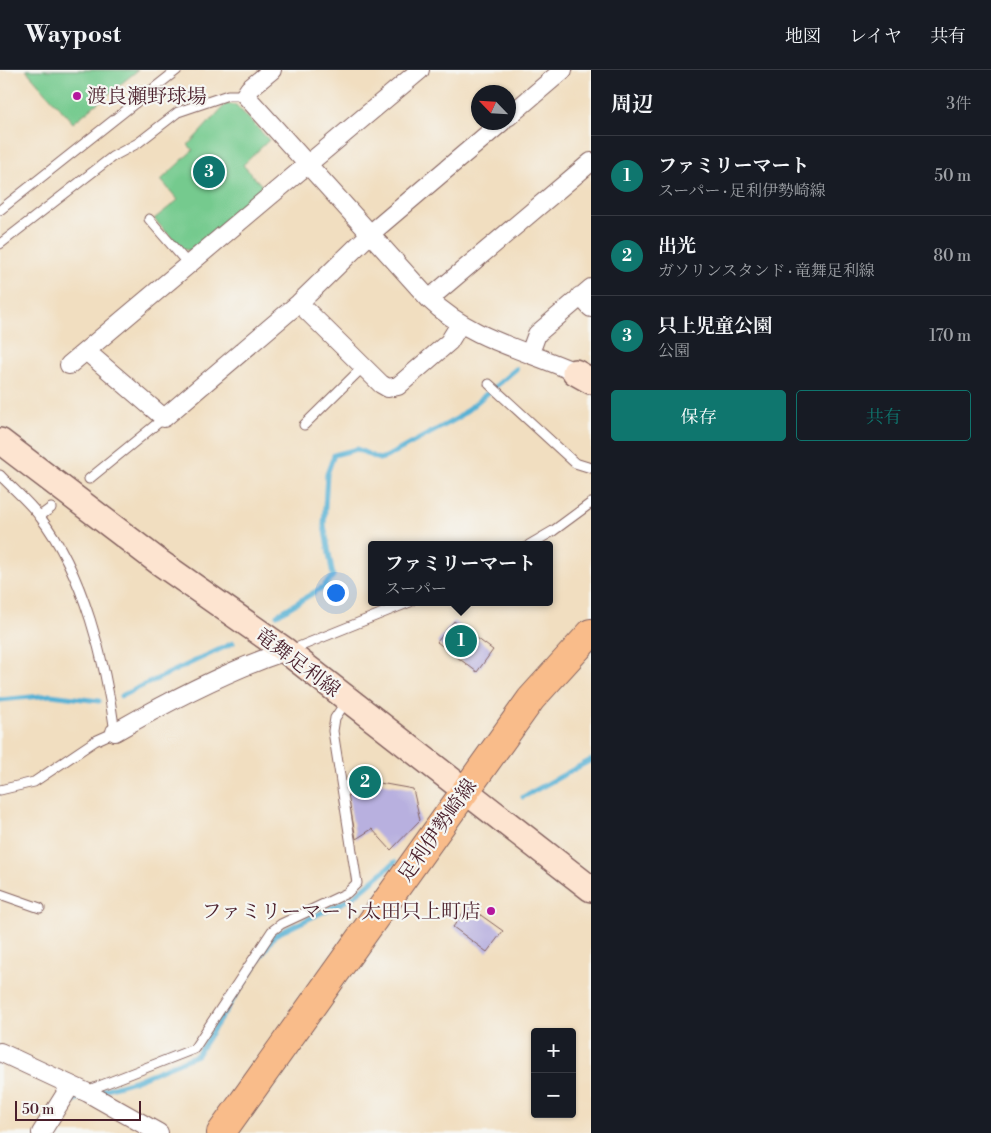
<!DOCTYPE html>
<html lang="ja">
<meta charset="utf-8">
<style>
:root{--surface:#171b24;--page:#20242c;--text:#f1f3f6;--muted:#9ea1a6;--line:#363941;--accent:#0f766e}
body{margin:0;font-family:"Libre Bodoni","Noto Serif JP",serif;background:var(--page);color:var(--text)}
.controls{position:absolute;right:15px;bottom:15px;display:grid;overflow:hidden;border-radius:5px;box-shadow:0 1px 4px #0004}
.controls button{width:45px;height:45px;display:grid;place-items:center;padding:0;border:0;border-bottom:1px solid var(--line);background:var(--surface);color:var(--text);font:25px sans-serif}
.compass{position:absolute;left:471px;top:15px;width:45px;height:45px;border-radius:50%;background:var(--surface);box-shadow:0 1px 4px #0004;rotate:295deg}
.scale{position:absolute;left:15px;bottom:12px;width:126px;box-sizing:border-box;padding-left:5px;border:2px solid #4a1f2b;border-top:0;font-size:14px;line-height:18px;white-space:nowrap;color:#4a1f2b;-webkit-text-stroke:4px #f6f6f2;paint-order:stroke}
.you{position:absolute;left:335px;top:522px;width:18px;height:18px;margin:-12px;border:4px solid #fff;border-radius:50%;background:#1a73e8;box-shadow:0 0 0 8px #1a73e833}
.badge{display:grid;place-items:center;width:32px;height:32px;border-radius:50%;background:var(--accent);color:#fff;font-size:16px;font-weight:700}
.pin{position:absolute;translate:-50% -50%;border:2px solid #fff;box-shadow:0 1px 5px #0006}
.popup{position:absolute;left:368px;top:471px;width:185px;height:65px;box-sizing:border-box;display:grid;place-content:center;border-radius:5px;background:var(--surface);filter:drop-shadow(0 1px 4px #0005);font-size:16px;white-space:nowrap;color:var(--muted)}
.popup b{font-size:19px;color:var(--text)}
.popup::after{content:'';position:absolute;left:50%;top:100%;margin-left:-10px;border:10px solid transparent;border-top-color:var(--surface)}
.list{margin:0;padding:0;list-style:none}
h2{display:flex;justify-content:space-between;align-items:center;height:65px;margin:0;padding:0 20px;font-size:21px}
h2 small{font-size:16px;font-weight:400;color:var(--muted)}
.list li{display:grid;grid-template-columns:32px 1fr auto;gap:15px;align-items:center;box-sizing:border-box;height:80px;padding:0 20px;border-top:1px solid var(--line)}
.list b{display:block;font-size:19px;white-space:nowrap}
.list p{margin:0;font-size:16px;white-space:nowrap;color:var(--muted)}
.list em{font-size:16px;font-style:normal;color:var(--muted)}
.actions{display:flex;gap:10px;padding:15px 20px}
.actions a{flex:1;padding:11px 0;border:1px solid var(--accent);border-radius:5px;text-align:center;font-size:18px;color:var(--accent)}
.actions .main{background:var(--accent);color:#fff}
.map{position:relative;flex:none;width:591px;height:1063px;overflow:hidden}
header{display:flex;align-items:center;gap:30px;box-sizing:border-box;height:70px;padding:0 25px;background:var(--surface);border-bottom:1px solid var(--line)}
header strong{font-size:24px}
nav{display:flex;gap:28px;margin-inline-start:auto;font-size:18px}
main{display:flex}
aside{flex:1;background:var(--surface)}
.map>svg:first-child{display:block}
</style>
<header>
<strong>Waypost</strong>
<nav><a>地図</a><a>レイヤ</a><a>共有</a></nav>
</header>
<main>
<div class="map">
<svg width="591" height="1063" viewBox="0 0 591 1063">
<rect width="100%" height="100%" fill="#f6f6f2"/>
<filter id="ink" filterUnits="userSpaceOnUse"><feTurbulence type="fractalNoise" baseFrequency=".02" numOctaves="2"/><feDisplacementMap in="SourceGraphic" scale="10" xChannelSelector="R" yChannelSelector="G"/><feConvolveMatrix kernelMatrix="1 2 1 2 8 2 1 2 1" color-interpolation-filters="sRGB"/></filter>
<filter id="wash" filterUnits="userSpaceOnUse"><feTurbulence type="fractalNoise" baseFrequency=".0096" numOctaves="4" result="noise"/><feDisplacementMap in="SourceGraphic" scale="20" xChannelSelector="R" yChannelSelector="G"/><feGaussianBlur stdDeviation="1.12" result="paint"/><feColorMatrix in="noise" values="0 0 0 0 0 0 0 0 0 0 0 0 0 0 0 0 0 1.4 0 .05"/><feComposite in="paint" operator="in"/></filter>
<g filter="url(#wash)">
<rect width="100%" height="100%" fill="#f1dec0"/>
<!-- green -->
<path fill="#74ca8e" stroke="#5f745c" d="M26,0H138L73,53Z
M226,34L236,35L269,70L243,95L265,119L193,181L182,179L154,149L178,130L161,110L193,80L188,75Z"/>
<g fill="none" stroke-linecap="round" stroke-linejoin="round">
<!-- stream -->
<path stroke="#56b1d4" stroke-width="5" d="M277,545L323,517L333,506L324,455L327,404L334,385L357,379L379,389L386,387L458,348L516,299
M121,626L233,573
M0,630L51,625L99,631
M523,727L591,690
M96,1022L134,1011L197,985L275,865L352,828L395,792
M67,1034L84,1026"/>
</g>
<g id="blocks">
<!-- building -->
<path fill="#b8b0df" d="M454,551L493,580L477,602L437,572Z
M363,710L413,719L420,750L391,780L372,759L356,769L346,714Z
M468,836L503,861L487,882L453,857Z"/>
</g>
</g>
<g filter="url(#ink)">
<use href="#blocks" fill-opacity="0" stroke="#84625f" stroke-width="1"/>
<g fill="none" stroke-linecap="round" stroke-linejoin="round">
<defs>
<path id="lane" d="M0,140L177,0
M149,149L189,195
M0,174L112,87L138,73L178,42L228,25H245
M489,314L575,393L591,398
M304,355L363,297
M0,405C13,419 29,432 40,447C83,502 106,594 115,662L95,671L34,712L0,720
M89,409L164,348
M40,446L51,438
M529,475L553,461L591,433
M291,580L410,532
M0,824L40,838
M88,1023L94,1018L194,979L272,861L281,854L347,823L357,813L333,661L335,648L347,630"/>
<path id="street" d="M272,0L249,19L245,25L429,229C469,268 525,280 575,302
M508,47L563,0
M580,226L591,238
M429,229L591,92
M299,233L381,314L388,318L398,316L449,272L460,254
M86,281L164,348L299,233L370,164L502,52
M530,283L537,264L591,218
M69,295L420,0
M115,662C169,631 226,601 286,581
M0,982L88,1023L159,1063
M41,1063L71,1015"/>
<path id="secondary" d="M575,302L591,311
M0,371L159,492L286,581L591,819"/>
<path id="primary" d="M221,1063L531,629L591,563"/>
</defs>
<!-- lane casing -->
<use href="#lane" stroke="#84625f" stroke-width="11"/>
<!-- street casing -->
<use href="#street" stroke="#84625f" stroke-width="20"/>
<!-- secondary casing -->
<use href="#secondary" stroke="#84625f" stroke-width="28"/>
<!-- primary casing -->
<use href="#primary" stroke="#84625f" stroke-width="30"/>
<!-- lane -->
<use href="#lane" stroke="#fff" stroke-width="9"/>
<!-- street -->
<use href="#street" stroke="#fff" stroke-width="18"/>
<!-- secondary -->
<use href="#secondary" stroke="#fde4d0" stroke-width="25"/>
<!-- primary -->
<use href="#primary" stroke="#f9bc8a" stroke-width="28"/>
</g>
</g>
<!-- markers -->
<g fill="#b5179e" stroke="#f6f6f2" stroke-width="2">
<circle cx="77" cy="26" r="5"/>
<circle cx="491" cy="841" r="5"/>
</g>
<g text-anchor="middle" stroke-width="4.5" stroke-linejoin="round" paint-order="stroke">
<!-- poi labels -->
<g font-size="20" fill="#4a1f2b" stroke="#f6f6f2" text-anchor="start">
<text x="87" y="33">渡良瀬野球場</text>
<text x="481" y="848" text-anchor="end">ファミリーマート太田只上町店</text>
</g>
<!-- street labels -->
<g font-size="20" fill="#4a1f2b" stroke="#f6f6f2">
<text transform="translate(298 592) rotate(37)" y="7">竜舞足利線</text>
<text transform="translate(437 760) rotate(-55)" y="7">足利伊勢崎線</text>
</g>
</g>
</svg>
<div class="controls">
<button>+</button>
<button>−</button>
</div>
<svg class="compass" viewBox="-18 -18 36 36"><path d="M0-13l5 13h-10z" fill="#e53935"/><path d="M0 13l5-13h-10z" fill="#9ea1a6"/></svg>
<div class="scale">50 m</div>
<div class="you"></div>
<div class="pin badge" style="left:461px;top:571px">1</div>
<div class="popup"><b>ファミリーマート</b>スーパー</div>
<div class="pin badge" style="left:365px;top:712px">2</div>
<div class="pin badge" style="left:209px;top:102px">3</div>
</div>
<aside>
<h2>周辺<small>3件</small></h2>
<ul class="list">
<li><span class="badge">1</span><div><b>ファミリーマート</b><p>スーパー · 足利伊勢崎線</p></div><em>50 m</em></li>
<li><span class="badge">2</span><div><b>出光</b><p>ガソリンスタンド · 竜舞足利線</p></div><em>80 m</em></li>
<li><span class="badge">3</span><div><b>只上児童公園</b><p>公園</p></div><em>170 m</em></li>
</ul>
<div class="actions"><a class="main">保存</a><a>共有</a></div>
</aside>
</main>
